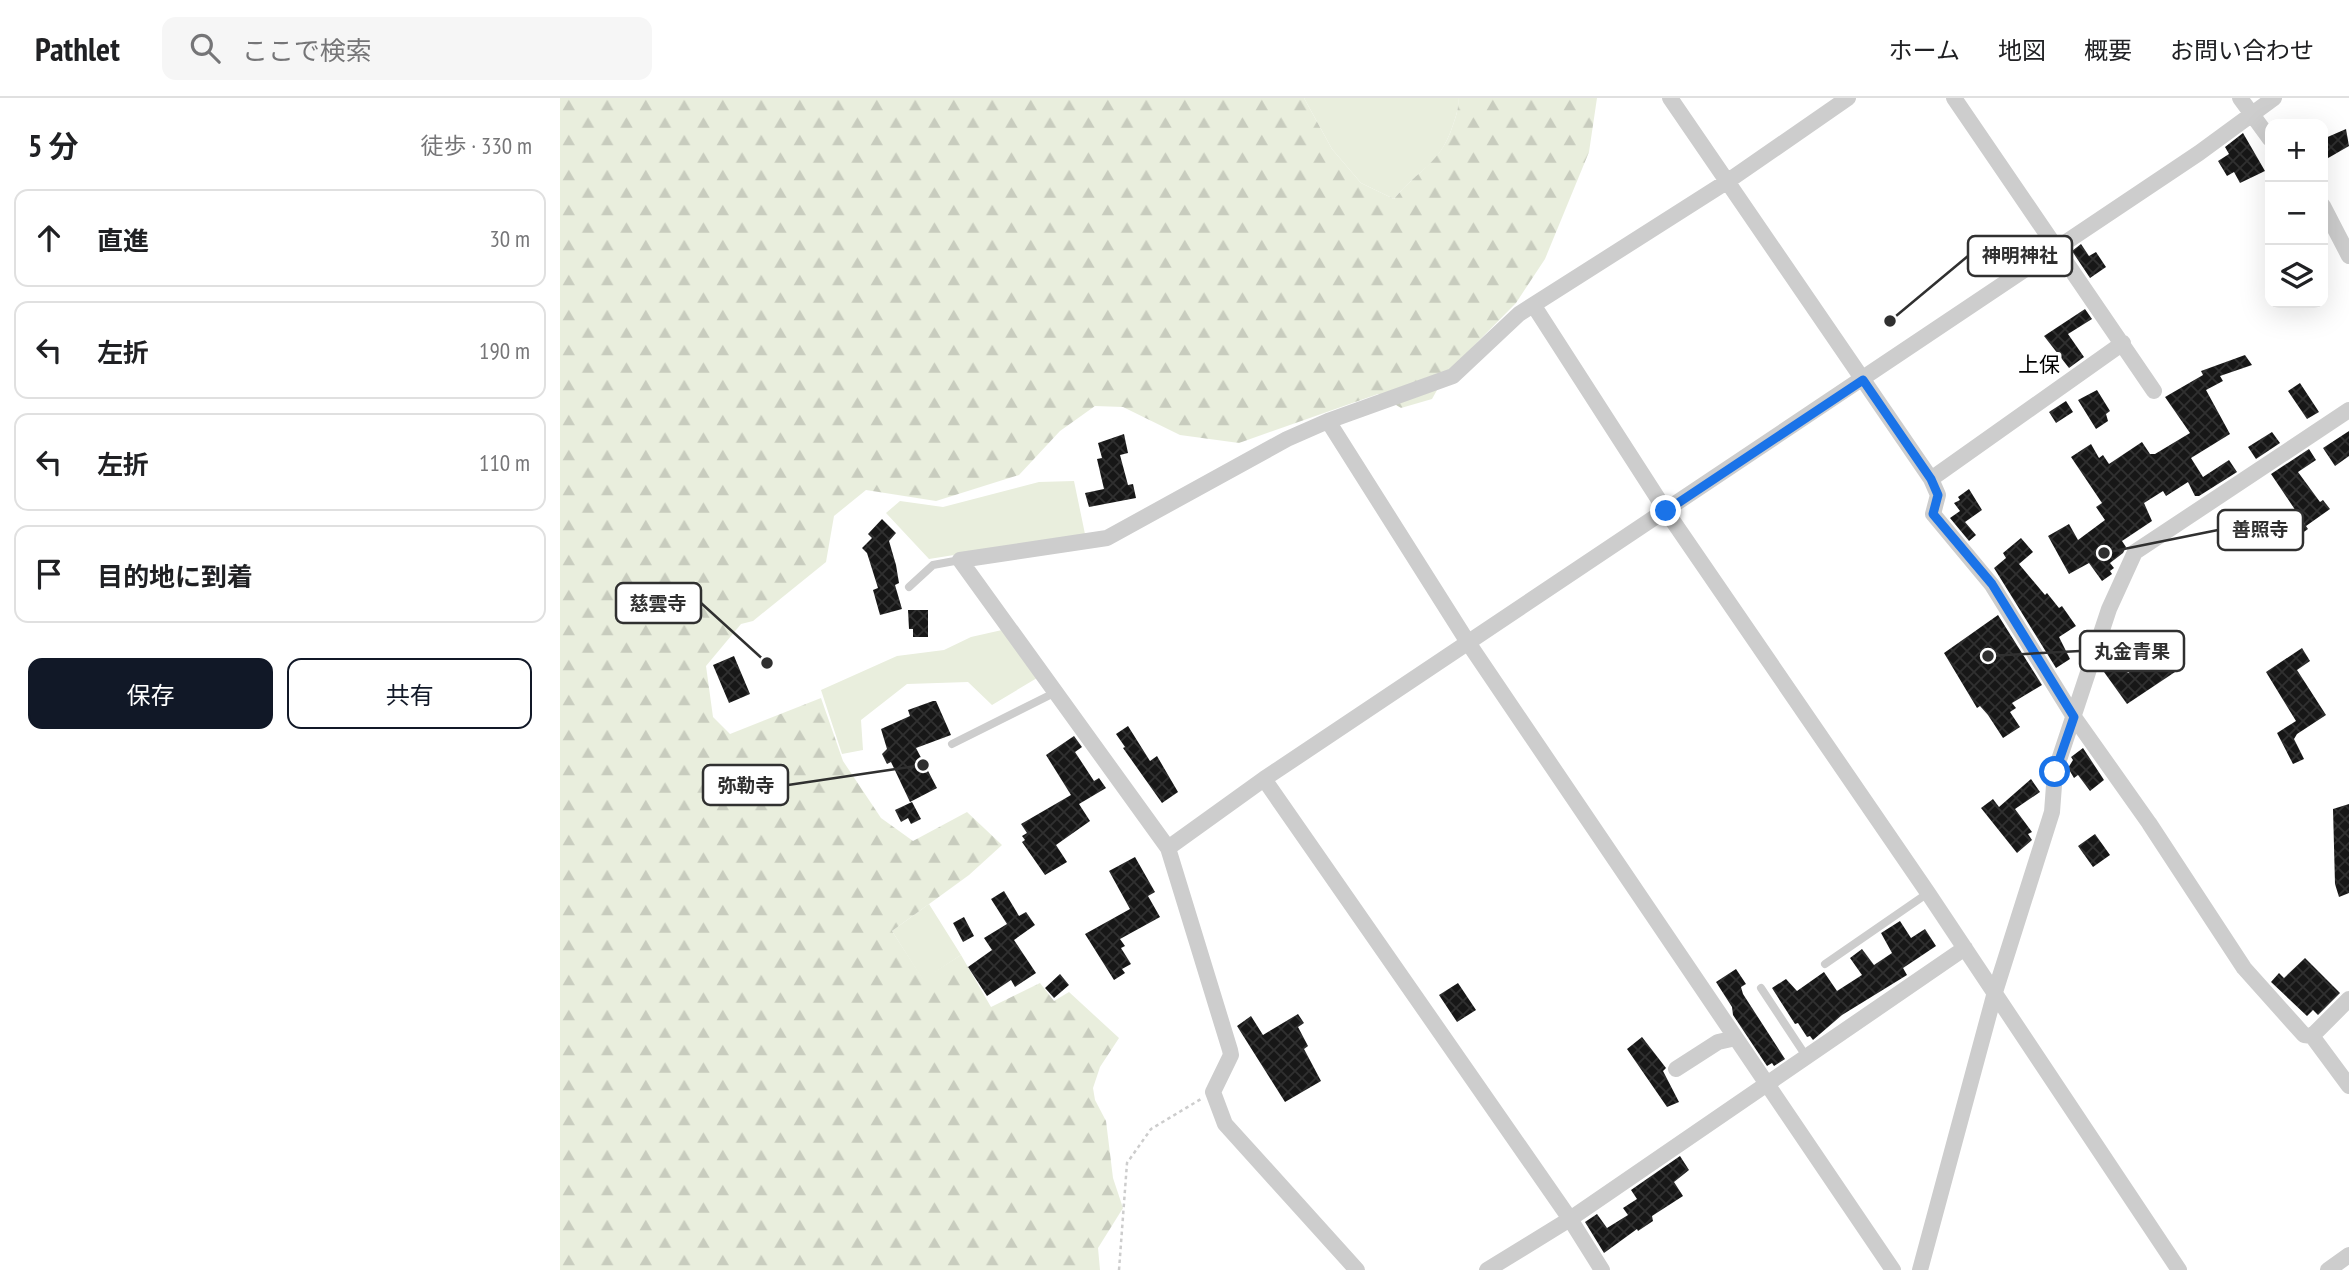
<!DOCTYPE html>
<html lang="ja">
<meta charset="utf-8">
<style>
:root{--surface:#fff;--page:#f6f6f6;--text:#202124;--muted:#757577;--line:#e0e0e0;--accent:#111827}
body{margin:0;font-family:"PT Sans Narrow","Noto Sans JP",sans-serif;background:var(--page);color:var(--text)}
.controls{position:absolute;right:21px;top:21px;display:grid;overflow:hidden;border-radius:14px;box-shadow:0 7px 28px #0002}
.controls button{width:63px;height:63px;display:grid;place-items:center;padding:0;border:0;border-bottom:2px solid var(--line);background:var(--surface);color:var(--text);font:35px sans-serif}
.stop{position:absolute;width:21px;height:21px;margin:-16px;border:5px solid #1a73e8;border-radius:50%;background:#fff}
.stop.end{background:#1a73e8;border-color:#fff;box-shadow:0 2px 7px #0008}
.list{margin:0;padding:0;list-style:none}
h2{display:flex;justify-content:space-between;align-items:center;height:91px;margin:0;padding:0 28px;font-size:30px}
h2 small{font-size:23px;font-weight:400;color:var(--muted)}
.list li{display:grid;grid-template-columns:46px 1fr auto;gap:21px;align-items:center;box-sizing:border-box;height:98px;margin:0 14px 14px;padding:0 14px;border:2px solid var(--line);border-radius:14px}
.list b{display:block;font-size:26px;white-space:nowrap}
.list em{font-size:23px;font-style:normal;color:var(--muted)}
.actions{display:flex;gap:14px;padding:21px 28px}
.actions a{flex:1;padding:16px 0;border:2px solid var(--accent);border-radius:14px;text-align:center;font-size:24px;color:var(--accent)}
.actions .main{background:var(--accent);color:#fff}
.icon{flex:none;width:38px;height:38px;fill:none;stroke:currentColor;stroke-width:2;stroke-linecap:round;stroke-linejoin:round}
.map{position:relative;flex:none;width:1789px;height:1172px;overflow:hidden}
header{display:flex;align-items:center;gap:42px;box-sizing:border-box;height:98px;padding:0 35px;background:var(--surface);border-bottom:2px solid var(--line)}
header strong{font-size:33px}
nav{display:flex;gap:38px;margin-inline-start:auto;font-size:24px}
.search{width:490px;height:63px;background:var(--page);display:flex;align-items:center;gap:18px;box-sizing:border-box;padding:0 24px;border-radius:14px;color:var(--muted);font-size:26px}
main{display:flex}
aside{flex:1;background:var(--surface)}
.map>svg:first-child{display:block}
</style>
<header>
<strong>Pathlet</strong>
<div class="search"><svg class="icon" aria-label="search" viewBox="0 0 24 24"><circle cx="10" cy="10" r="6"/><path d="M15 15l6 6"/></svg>ここで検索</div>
<nav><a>ホーム</a><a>地図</a><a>概要</a><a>お問い合わせ</a></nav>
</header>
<main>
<aside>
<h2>5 分<small>徒歩 · 330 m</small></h2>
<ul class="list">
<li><svg class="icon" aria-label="ahead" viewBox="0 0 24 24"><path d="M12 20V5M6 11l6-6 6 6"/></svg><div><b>直進</b></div><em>30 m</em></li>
<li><svg class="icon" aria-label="left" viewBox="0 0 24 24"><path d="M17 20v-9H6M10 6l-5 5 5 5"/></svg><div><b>左折</b></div><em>190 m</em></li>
<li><svg class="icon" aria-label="left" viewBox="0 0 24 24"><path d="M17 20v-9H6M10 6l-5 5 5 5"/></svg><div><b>左折</b></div><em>110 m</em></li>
<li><svg class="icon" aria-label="arrive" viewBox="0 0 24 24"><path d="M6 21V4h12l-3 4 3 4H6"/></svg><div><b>目的地に到着</b></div></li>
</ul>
<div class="actions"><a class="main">保存</a><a>共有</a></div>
</aside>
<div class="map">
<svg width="1789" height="1172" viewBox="0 0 1789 1172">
<defs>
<pattern id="forest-firs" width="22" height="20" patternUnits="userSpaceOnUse" patternTransform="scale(1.75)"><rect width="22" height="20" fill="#e9eedd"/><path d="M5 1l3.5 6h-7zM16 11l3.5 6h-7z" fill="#c8ccbe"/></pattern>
<pattern id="building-cross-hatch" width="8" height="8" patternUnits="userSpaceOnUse" patternTransform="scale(1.75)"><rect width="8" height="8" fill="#171717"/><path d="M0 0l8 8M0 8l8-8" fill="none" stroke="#303030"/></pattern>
</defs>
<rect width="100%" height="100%" fill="#fff"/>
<!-- green -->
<path fill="#e9eedd" d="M744,0H898C899,10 896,18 893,27C879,69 859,70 834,101L801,85L772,51Z
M514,383L525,436L369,461L326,415L340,403L383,409L479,384Z
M442,532L477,580L432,607L408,584L347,586L301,622L303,652L282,656L261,592L337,558L384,552L411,539Z
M369,806L401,857L363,882L332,833Z"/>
<!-- forest -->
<path fill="url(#forest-firs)" d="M0,0H744L772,51L801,85L834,101C858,71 880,67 893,27C896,18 899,10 898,0H1037L1029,54L985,161L956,205L886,276L872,301L841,310L818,296L679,345L620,337L563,309L535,308L500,333L459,377L376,403L306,392L274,418L266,464L193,523L181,526L146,568L153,619L170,636L261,600L283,663L321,720L353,743L407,714L442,747L409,777L332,833L363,881L401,857L431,909L480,885L494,903L509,894L559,940L540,969L533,990L535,1002L546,1023L553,1080L563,1110L538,1150L540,1172H0Z"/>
<!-- building -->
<path fill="url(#building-cross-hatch)" d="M1786,31L1789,48L1763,63V41Z
M1683,35L1705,73L1680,85L1674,74L1667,78L1658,63L1669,56L1665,49Z
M1521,146L1529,158L1536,154L1546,169L1530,180L1512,153Z
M1525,211L1532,221L1508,236L1524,259L1509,270L1484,238Z
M1685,257L1692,267L1660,278L1663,283L1646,292L1670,336L1631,360L1643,379L1669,362L1677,374L1639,398H1635L1628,384L1606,398L1603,393L1584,405L1592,423L1562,443L1566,449L1563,455L1550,465L1554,470L1550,473L1552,476L1542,483L1529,465L1509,476L1488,438L1509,426L1518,442L1545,422L1536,409L1542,405L1511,359L1531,346L1539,360L1543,357L1549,366L1582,344L1590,356H1595L1630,335L1605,299L1643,277L1641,273Z
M1740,285L1759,314L1747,321L1728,293Z
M1537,292L1550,313L1546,316L1548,323L1536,331L1518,302Z
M1506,303L1513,314L1496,325L1489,314Z
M1789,333V358L1775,368L1763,350Z
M1712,334L1720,345L1696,361L1688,349Z
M564,336L568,355L560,357L568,387L573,386L576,400L529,409L525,395L544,391L537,361L542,360L538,345Z
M1749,351L1756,362L1738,374L1760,404L1763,402L1770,411L1746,428L1711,376Z
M1409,391L1422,412L1405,424L1416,437L1409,443L1390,420L1400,413L1394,405L1400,402L1398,399Z
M322,421L336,435L329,443L336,467L339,485L335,487L342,511L320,517L313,492L318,490L307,455L302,450L312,440L308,436Z
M1741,421L1748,431L1731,443L1724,434Z
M1461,440L1473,454L1459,466L1485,497L1487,495L1499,510L1502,508L1516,528L1499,539L1510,561L1496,570L1434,470L1446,460L1443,455Z
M348,512H368V539H353V531H349Z
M1438,517L1482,587L1452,605L1456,610L1450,614L1460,629L1443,640L1428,617L1420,608L1417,610L1384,555Z
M1605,548L1621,570L1567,606L1544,574L1560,563L1568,575Z
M1742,550L1750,563L1737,572L1766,617L1737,636L1734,641L1744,661L1733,666L1717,635L1736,623L1706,574Z
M174,558L190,596L169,605L153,567Z
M373,603H376L391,637L356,650L377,690L350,704L331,664L327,666L322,656L327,651L321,631L350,618L348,612Z
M568,628L590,663L597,658L618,694L602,705L563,650L565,649L556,636Z
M514,638L522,649L515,654L534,683L539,680L546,690L519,706L530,723L496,747L507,764L485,777L462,744L465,742L462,738L467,735L461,726L511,697L486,657Z
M1523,650L1544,682L1530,693L1518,677L1514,680L1508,670L1513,662L1511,659Z
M1471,681L1480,694L1455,711L1472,734L1468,736L1472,742L1457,755L1421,710L1433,701L1439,709Z
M352,704L361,721L351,726L348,720L341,724L335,712Z
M1789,706V795L1779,799L1775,786L1773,711Z
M1535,736L1550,757L1533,769L1518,748Z
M575,759L595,794L588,798L600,819L560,841L565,848L561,850L571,866L562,871L565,875L554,882L525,836L570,811L549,773Z
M444,793L459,818L466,814L475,827L454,842L476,875L455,889L451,882L427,898L408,869L432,852L424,840L447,826L431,801Z
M404,819L414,838L403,844L393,825Z
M1340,823L1351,840L1365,831L1376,848L1343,870L1347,877L1282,917L1253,942L1250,938L1247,939L1238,925L1235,926L1212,890L1226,881L1237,893L1264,874L1277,893L1302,877L1290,860L1302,851L1314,867L1332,855L1321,835Z
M1745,860L1780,895L1758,917L1753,912L1747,918L1711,884L1719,875L1724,880Z
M1176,871L1186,886L1181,889L1183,896L1225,961L1214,968L1212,965L1207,968L1173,917L1172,909L1156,884Z
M500,876L509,887L494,900L485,890Z
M898,885L916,912L897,924L879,897Z
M738,916L744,925L738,929L748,948L744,951L761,983L725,1004L677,928L691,918L703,937Z
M1082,939L1106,970L1103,973L1119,1004L1107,1009L1067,951Z
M1120,1058L1129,1072L1114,1084L1123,1098L1092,1118L1093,1123L1078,1133L1077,1131L1044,1155L1025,1124L1037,1116L1047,1130L1068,1117L1063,1110L1077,1101L1071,1092Z"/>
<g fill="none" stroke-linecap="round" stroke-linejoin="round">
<!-- path -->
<path stroke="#cdcdcd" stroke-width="2.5" stroke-dasharray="3.5 3.5" stroke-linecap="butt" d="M559,1172L567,1065L591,1031L641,1001"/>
<!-- service -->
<path stroke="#cdcdcd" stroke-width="8" d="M349,489L373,467L400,462
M392,646L496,594
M1265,866L1368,795
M1201,890L1246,958"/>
<!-- minor -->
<path stroke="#cdcdcd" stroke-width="16" d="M1110,0L1371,381L1378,397L1373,416L1432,487L1514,619L1589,725L1684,870L1744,937L1752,938L1789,988
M1394,0L1594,293
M1680,0L1710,41
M1763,108L1789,158
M974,208L1106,413L1368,795L1619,1172
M768,323L909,546L1333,1172
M1371,381L1563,245
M704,681L1010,1121L1042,1172
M608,750L704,681L1639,55L1714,0
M1752,938L1789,901
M1116,971L1158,944L1176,940
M797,1172L665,1026L653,994L671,957L670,952L608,750L400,462L547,440L727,341L768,323L893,278L959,216L1168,83L1288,0
M927,1172L1010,1121L1405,850
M1360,1172L1435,894L1492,714L1495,674L1549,511L1575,454L1789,312
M1768,1172L1789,1157"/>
</g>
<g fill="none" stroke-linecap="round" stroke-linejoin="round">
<!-- route -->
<path stroke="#1a73e8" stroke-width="9" d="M1106,413L1303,282L1371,381L1378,397L1373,416L1432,486L1514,619L1495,674"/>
</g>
<g text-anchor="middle" stroke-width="7" stroke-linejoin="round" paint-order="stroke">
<!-- quarter labels -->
<g font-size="21" fill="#000" stroke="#fff">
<text x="1479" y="274">上保</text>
</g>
</g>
<!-- callouts -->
<path fill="none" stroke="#303030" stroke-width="2.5" d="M1330 223L1408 158M1544 455L1658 432M207 565L141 505M1428 558L1520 553M363 667L228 687"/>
<g fill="#303030" stroke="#fff" stroke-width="2.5">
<circle cx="1330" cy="223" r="7"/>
<circle cx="1544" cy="455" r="7"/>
<circle cx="207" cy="565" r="7"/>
<circle cx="1428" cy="558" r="7"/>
<circle cx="363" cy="667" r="7"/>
</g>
<g fill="#fff" stroke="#303030" stroke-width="2.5">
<rect x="1408" y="138" width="104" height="40" rx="7"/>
<rect x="1658" y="412" width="85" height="40" rx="7"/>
<rect x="56" y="485" width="85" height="40" rx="7"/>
<rect x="1520" y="533" width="104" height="40" rx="7"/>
<rect x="143" y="667" width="85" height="40" rx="7"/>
</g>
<g font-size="19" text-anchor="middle" font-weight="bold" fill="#303030">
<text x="1460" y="164">神明神社</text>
<text x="1700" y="438">善照寺</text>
<text x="98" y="512">慈雲寺</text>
<text x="1572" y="560">丸金青果</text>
<text x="186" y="694">弥勒寺</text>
</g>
</svg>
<div class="controls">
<button>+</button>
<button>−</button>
<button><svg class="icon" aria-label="layers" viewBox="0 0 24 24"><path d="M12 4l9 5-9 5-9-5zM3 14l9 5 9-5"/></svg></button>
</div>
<div class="stop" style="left:1495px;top:674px"></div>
<div class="stop end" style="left:1106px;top:413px"></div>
</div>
</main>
